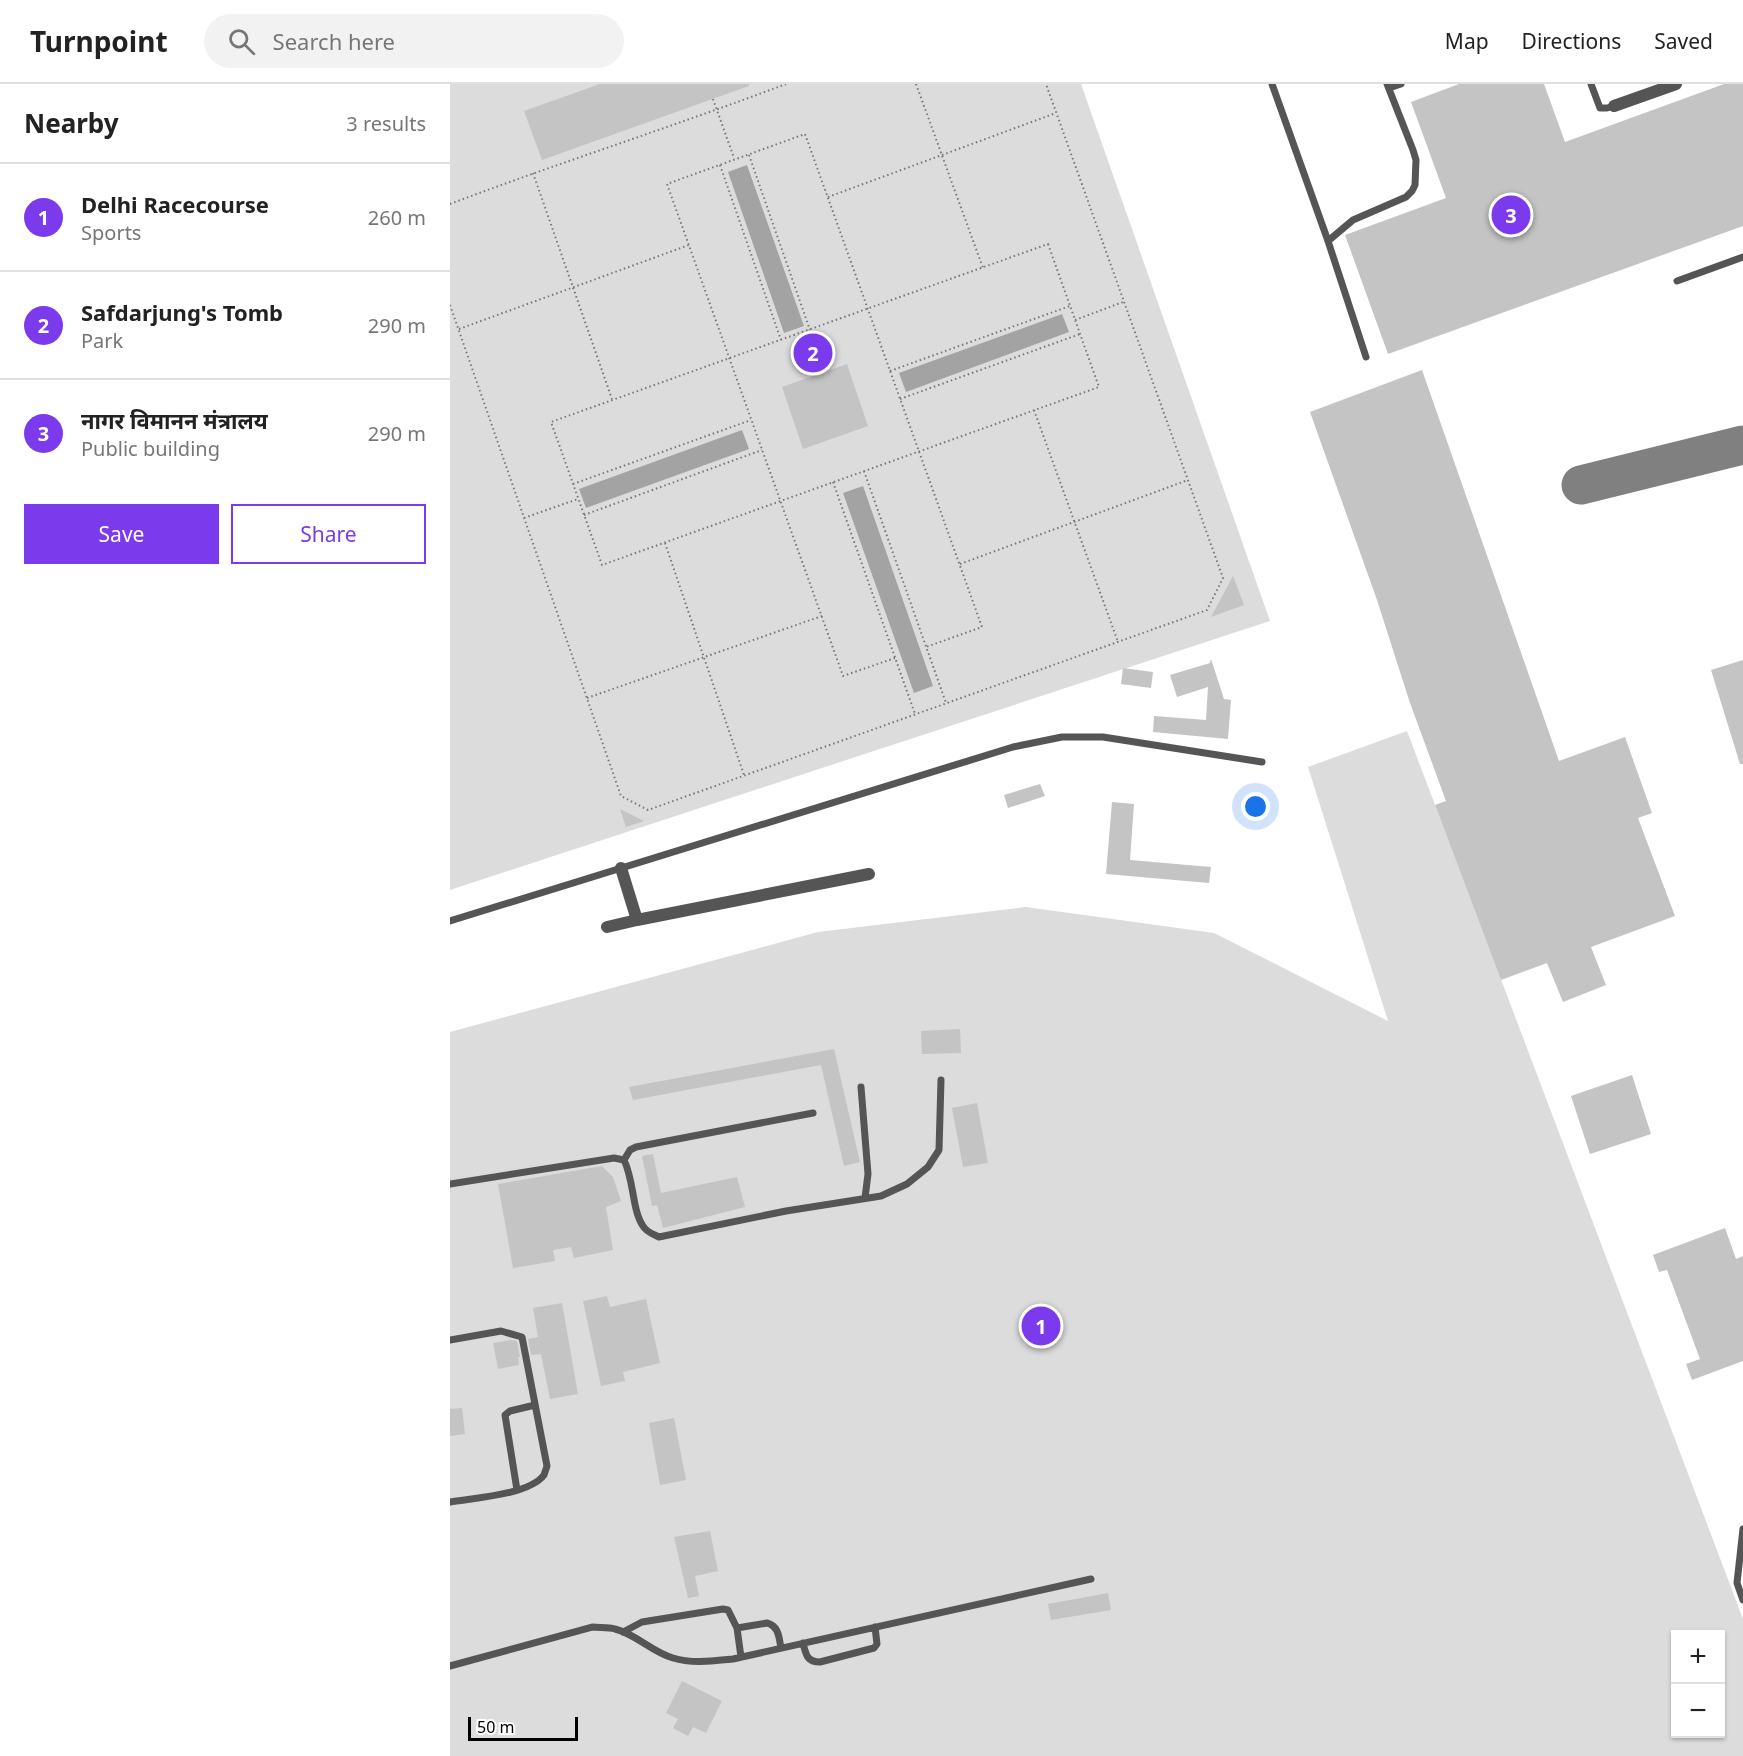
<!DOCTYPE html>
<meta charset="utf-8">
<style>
:root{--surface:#fff;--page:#f2f2f2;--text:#222;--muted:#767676;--line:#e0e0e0;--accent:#7c3aed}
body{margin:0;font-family:"Noto Sans","Noto Sans Devanagari",sans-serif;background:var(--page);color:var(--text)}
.controls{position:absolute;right:18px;bottom:18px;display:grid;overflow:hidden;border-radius:0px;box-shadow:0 2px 4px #0004}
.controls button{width:54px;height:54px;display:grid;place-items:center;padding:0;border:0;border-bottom:2px solid var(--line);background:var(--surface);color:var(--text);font:30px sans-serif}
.scale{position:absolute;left:18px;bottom:15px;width:110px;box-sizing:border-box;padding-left:6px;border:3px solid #000;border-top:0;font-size:16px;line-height:21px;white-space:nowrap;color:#000;-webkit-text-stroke:4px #fff;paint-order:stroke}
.you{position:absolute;left:806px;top:723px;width:21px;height:21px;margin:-15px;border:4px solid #fff;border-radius:50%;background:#1a73e8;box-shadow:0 0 0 9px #1a73e833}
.badge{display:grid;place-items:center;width:39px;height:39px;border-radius:50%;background:var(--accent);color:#fff;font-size:20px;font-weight:700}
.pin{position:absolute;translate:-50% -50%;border:3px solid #fff;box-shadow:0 2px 6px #0006}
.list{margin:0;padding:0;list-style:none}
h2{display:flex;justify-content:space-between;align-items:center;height:78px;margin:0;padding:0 24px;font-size:26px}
h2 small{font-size:20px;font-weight:400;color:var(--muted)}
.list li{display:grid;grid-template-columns:39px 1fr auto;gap:18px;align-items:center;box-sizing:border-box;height:108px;padding:0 24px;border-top:2px solid var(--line)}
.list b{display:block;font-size:22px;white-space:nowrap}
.list p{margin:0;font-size:20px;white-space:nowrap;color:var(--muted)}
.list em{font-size:20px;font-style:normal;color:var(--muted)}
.actions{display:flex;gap:12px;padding:18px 24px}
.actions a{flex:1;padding:14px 0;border:2px solid var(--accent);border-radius:0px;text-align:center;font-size:21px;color:var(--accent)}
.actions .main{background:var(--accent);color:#fff}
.icon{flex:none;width:33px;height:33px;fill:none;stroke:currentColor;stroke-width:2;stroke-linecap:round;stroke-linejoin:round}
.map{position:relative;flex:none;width:1293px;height:1672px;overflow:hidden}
header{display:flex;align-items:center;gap:36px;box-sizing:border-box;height:84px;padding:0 30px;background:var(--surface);border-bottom:2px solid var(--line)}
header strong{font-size:28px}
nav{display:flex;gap:33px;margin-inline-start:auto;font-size:21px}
.search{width:420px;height:54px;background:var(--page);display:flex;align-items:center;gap:15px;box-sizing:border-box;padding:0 21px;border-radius:33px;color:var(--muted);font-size:22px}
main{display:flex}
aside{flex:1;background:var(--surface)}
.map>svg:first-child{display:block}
</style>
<header>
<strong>Turnpoint</strong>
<div class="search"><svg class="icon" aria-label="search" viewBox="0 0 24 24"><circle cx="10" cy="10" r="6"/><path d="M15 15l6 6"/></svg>Search here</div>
<nav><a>Map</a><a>Directions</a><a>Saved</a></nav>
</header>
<main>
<aside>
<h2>Nearby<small>3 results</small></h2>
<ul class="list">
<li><span class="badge">1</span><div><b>Delhi Racecourse</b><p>Sports</p></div><em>260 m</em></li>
<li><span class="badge">2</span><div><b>Safdarjung's Tomb</b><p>Park</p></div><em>290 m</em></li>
<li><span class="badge">3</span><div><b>नागर विमानन मंत्रालय</b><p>Public building</p></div><em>290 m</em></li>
</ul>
<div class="actions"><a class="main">Save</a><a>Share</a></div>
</aside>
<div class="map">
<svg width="1293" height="1672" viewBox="0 0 1293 1672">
<rect width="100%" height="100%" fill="#fff"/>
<!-- green -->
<path fill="#dcdcdc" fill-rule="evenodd" d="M0,0H631L820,537L0,806Z
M957,647L1293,1535V1672H0V948L368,848L576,823L764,849L938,937L858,683ZM1226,1550H1270V1650H1226Z"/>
<!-- water -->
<path fill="#a3a3a3" d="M297,81L354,242L334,249L278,88Z
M612,230L619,248L456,308L449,289Z
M292,346L299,365L136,424L129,405Z
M413,402L483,602L464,609L393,409Z"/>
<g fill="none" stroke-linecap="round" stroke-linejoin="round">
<!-- taxiway -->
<path stroke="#808080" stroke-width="39" d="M1131,401L1293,361"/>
</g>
<!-- building -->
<path fill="#c4c4c4" d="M150,0H299V2L92,76L74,27Z
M1009,0H1094L1115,58L1274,0H1293V142L938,270L895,151L996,114L961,18Z
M397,280L418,342L353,365L332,303Z
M972,286L1109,677L1175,653L1202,729L1188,734L1225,832L1141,863L1156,901L1113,918L1097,879L1051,896L985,721L996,717L960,619L927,516L860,328Z
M783,492L794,521L761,533Z
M761,575L774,615L781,616L778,655L703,648L704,632L756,636L758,603L727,613L720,591L760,579Z
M1293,576V680H1290L1261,586Z
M673,584L703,588L701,604L671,600Z
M590,700L595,712L558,724L554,711Z
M662,718L684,720L680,776L761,783L759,799L656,790Z
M170,725L194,737L176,743Z
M510,945L511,969L472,970L471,947Z
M384,965L410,1078L394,1082L371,981L183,1016L179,1003Z
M1182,991L1201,1050L1140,1070L1121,1012Z
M527,1019L538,1079L513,1083L502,1024Z
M203,1070L211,1109L287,1093L295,1123L213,1144L207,1121L202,1122L192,1072Z
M152,1082L163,1093L171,1117L156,1123L163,1166L124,1174L121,1163L103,1166L105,1177L63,1184L48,1100Z
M1275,1144L1286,1175L1293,1172V1277L1242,1296L1236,1280L1250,1275L1217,1186L1209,1188L1203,1171Z
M157,1212L160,1223L196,1215L210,1279L173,1288L175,1297L151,1302L133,1217Z
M112,1219L128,1310L100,1315L91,1270L81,1271L78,1255L88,1253L83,1224Z
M61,1256L67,1257L70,1273H68L69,1281L48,1285L43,1259Z
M12,1324L15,1350L0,1352V1325Z
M224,1334L236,1396L210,1401L199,1339Z
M260,1447L268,1487L245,1492L249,1512L238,1514L224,1453Z
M658,1509L661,1526L601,1536L598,1520Z
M232,1597L272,1617L256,1649L243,1643L238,1652L223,1644L228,1635L216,1629Z"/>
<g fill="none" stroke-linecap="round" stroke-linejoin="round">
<!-- path -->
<path stroke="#777" stroke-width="2" stroke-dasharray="1.5 3" stroke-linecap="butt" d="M466,0L533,184
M263,15L284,74
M299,71L360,246
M270,81L331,256
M83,89L162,315
M378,113L606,29
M0,120C111,78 225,42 336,0
M598,160L649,303L152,481L101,338Z
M0,221L171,712L198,726L757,526L773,494L596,0
M625,236L673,218
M9,245L239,161
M440,287L620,222
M450,315L630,250
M584,326L668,558
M414,387L496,619
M383,398L465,630
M123,400L301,336
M134,431L312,366
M74,434L128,415
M215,459L294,691
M510,480L738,396
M445,574L393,592L217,100L355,50L532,543L476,563
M137,614L372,532"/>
<!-- lane -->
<path stroke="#555" stroke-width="7" d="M822,0L878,157L916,273
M1141,0L1150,24H1157L1164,22
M939,4L951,0
M878,157L903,136L956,113L962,107L965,101L966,76L963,66L937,0
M1227,197L1293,173
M0,837L563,663L612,653H653L812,678
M411,1003L418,1090L415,1114
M174,1076L180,1066L186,1063L363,1029
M0,1100L164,1074L174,1076C184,1096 182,1126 193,1142C196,1148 203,1150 209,1153L336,1127L431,1112L457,1100L478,1083L489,1066L491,996
M0,1256L51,1247L72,1253L97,1382C96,1385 95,1388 94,1391C79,1411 23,1414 0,1418
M67,1406L55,1331L60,1327L85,1321
M1293,1445L1287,1499L1293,1516
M287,1544L291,1573
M173,1548L192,1538L273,1525L278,1526L287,1544L317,1539C329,1542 329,1554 331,1564
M353,1559C356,1571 357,1578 370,1578L424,1564L427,1560L425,1543
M0,1582L142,1543C149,1544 158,1543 165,1545C186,1550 202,1568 223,1574C242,1580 263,1577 283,1575L641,1495"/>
<!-- street -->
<path stroke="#555" stroke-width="12" d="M1164,22L1226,0
M171,784L187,836L419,790
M157,843L187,836"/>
</g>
</svg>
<div class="controls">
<button>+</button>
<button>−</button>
</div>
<div class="scale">50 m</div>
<div class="you"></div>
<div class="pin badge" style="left:591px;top:1242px">1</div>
<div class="pin badge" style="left:363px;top:269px">2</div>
<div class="pin badge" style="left:1061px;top:131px">3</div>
</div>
</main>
